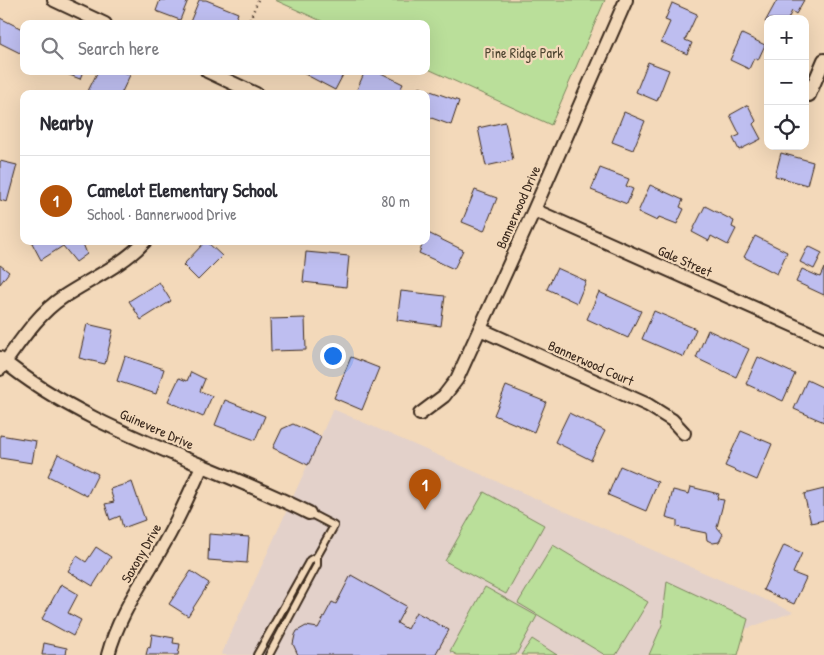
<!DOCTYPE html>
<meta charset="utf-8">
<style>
:root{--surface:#fff;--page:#f7f7f7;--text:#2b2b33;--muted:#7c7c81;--line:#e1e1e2;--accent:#b45309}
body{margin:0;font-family:"Patrick Hand",sans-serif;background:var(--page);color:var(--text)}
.controls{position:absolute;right:15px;top:15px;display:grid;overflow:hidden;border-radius:10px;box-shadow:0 5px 20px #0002}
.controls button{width:45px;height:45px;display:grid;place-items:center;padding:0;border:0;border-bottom:1px solid var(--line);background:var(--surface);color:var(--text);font:25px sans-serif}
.you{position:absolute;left:332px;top:355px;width:18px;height:18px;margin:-12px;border:4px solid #fff;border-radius:50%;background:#1a73e8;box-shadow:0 0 0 8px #1a73e833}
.badge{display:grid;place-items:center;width:32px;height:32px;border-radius:50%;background:var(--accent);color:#fff;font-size:16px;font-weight:700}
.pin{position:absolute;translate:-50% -41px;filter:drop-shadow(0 1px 2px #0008)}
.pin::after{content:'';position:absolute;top:26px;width:18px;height:15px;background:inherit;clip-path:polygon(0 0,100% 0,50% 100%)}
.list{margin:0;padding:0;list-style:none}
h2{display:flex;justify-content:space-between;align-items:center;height:65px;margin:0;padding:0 20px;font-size:21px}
h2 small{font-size:16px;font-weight:400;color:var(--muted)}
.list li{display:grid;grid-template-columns:32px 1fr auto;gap:15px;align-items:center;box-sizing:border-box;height:90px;padding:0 20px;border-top:1px solid var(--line)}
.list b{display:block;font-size:19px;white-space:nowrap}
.list p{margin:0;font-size:16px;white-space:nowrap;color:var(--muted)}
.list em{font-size:16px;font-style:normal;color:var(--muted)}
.icon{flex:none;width:28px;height:28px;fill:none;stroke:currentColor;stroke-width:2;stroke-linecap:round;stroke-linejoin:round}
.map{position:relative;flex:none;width:824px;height:655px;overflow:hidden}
.search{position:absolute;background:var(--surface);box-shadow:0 5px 20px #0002;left:20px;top:20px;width:410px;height:55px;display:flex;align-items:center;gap:12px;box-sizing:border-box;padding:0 18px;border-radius:10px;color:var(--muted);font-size:19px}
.panel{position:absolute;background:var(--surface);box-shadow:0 5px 20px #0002;left:20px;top:90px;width:410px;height:155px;border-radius:10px}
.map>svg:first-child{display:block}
</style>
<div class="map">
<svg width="824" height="655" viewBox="0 0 824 655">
<rect width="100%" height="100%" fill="#f3d9ba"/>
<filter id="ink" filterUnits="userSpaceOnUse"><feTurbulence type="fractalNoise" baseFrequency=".02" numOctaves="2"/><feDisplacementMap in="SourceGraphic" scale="10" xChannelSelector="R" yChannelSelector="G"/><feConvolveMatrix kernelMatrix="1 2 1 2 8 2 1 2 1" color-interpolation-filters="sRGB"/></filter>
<g filter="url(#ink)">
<!-- built -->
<path fill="#e3d1ca" d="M333,409L793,612L673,655H221Z"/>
<!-- green -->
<path fill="#badf9a" stroke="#7a845c" d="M275,0H605L551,125L426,68V24H328Z
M484,492L544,525L506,594L445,561Z
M553,545L648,602L616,655H605L518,603Z
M667,581L748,619L738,655H649L662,625Z
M485,587L537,616L516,655H457L450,651Z
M532,639L557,655H521Z"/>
<!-- building -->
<path fill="#bebef0" stroke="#3b2a1e" d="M160,0H188L180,20L156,11Z
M199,0H206L238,13L234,24H195L190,22Z
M777,0H804L796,14L792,11L788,19H768V23L765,22Z
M672,3L697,14L685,40L692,43L687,54L661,42L670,22L665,20Z
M0,18L24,30V45L20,53L0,43Z
M742,34L765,45L758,60L754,58L749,69L730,60Z
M648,62L669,70L657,101L636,92Z
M59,71H83L80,79Z
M98,71H122L130,75L121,94H93L88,91Z
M299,71H345L335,90Z
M365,71H377L403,84L398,94H355Z
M419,87L459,101L451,125L426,116V94H417Z
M748,105L756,121L753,124L761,139L739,150L733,138L740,135L730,115Z
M624,112L645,121L633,150L612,142Z
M505,122L513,160L486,166L478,128Z
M781,153L813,162L807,185L775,176Z
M0,161L17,165L7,202L0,200Z
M600,168L629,179L626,186L633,189L627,204L591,190Z
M650,185L683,200L680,207L684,209L677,224L659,217L657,221L638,212Z
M475,190L497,198L484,231L462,222Z
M705,206L734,221L732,227L736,229L728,245L711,236L709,241L692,232Z
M428,233L463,250L454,269L419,253L424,241H426Z
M755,236L787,252L777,274L744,257Z
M35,241H82L87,254L76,262L63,246L41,260L32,243Z
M206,241L222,256L198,280L183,265Z
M808,246L822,253L814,269L800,262Z
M306,252L349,256L346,287L303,282Z
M0,265L9,272L0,284Z
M557,268L586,281L577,303L547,289Z
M824,268V295L796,282L802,269L820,277Z
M159,282L171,301L141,320L129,301Z
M401,291L445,296L441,326L397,320Z
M599,292L641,311L628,338L587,319Z
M654,311L696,329L684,357L642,339Z
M305,318L306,350L271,351L270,319Z
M87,324L113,330L105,364L79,358Z
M708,330L749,349L736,377L696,358Z
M125,356L164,369L156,394L117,381Z
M351,357L379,368L362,410L334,398Z
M758,357L795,374L783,401L746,384Z
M191,372L205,379L200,391L212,396L203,417L168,401L179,378L187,381Z
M807,380L824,388V422L794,409Z
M506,386L546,402L534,432L494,415Z
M225,400L265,416L255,440L215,425Z
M569,413L605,431L591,460L555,442Z
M293,424L321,437L308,465L273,448L282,429Z
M741,431L772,444L757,480L725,466Z
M0,435L36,441L32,463L0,458Z
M58,454L98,474L87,496L48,476Z
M620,466L658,482L646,511L608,495Z
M132,482L145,520L123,528L120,516L110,520L105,504L114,502L110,489Z
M691,487L719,494L717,499L724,500L717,527L723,534L719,542L713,543L707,540L706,533L677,527V520L666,517L673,490L689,494Z
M824,489V520L811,523L804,494Z
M209,534L249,537L247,563L208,560Z
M784,545L802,553L793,573L806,578L794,604L763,590Z
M96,547L111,557L93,586L68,571L77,556L86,562Z
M191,571L209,583L188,616L169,604Z
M351,575L406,606L397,623L407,629L416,612L449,630L435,655H298L293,644L295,635L297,631L306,626L318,628L332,602L336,604Z
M61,584L78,594L68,613L81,620L73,636L42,619Z
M152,634L174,638L173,643L180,644L178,655H146L148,647L150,648Z
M44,643L67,648L66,655H42Z"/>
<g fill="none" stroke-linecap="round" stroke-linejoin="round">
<defs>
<path id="lane" d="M257,655L310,560L317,556L334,526L309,513
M269,655L317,565V556"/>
<path id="street" d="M54,0L105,24
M207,71L256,94
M809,95L824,60
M534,210L824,339
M480,329L648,405L672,420L684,433
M0,358C87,431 209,462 309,513
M0,369C19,344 36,315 63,297C90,279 122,266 145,241
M420,414L444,396L457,379L534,210L626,0
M108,655C119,613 145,579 165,542C179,518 190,492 202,466"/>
</defs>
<!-- lane casing -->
<use href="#lane" stroke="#3b2a1e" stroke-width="10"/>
<!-- street casing -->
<use href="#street" stroke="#3b2a1e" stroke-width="16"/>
<!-- path -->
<path stroke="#3b2a1e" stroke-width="2.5" stroke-dasharray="1 4" stroke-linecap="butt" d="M248,24L258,0"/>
<!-- lane -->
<use href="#lane" stroke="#f3d9ba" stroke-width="6"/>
<!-- street -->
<use href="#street" stroke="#f3d9ba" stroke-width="12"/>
</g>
</g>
<g text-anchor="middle" stroke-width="4.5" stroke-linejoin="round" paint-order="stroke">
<!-- park labels -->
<g font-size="14" fill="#4e4531" stroke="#f3d9ba">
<text x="524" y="58">Pine Ridge Park</text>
</g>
<!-- street labels -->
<g font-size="14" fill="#3b2a1e" stroke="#f3d9ba">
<text transform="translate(518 207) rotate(-66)" y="5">Bannerwood Drive</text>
<text transform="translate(685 261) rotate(24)" y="5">Gale Street</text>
<text transform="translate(591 363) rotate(24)" y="5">Bannerwood Court</text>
<text transform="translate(157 429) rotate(24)" y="5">Guinevere Drive</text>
<text transform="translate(141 553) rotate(-60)" y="5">Saxony Drive</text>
</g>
</g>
</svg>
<div class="controls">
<button>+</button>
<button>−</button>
<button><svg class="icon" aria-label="locate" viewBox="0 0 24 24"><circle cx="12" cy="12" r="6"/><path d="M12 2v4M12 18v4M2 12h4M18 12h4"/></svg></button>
</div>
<div class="you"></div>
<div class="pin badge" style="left:425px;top:510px">1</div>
<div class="search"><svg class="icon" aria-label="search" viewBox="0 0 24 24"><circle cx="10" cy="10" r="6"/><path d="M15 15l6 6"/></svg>Search here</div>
<section class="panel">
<h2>Nearby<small></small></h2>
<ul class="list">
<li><span class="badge">1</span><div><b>Camelot Elementary School</b><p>School · Bannerwood Drive</p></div><em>80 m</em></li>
</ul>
</section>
</div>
